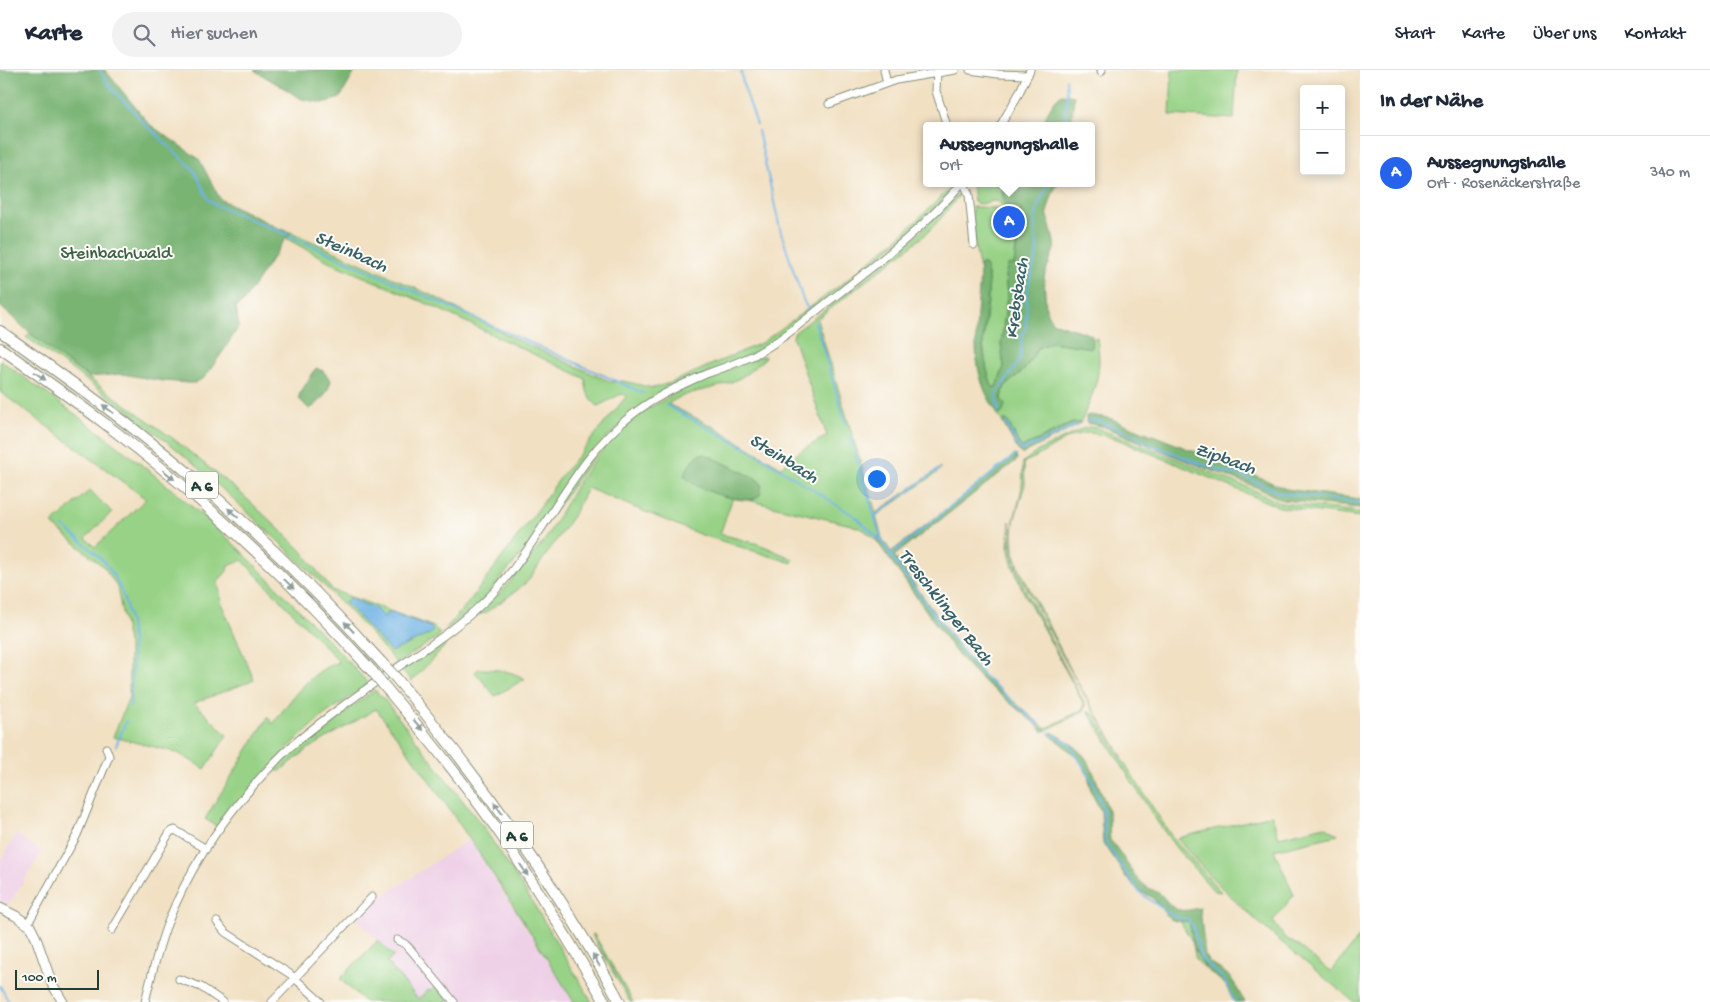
<!DOCTYPE html>
<html lang="de">
<meta charset="utf-8">
<style>
:root{--surface:#fff;--page:#f2f2f3;--text:#1f2937;--muted:#747a83;--line:#e0e1e3;--accent:#2563eb}
body{margin:0;font-family:"Gochi Hand",sans-serif;background:var(--page);color:var(--text)}
.controls{position:absolute;right:15px;top:15px;display:grid;overflow:hidden;border-radius:5px;box-shadow:0 2px 12px #0003}
.controls button{width:45px;height:45px;display:grid;place-items:center;padding:0;border:0;border-bottom:1px solid var(--line);background:var(--surface);color:var(--text);font:25px sans-serif}
.scale{position:absolute;left:15px;bottom:12px;width:84px;box-sizing:border-box;padding-left:5px;border:2px solid #1f3d34;border-top:0;font-size:14px;line-height:18px;white-space:nowrap;color:#1f3d34;-webkit-text-stroke:4px #fdfcf7;paint-order:stroke}
.you{position:absolute;left:876px;top:408px;width:18px;height:18px;margin:-12px;border:4px solid #fff;border-radius:50%;background:#1a73e8;box-shadow:0 0 0 8px #1a73e833}
.badge{display:grid;place-items:center;width:32px;height:32px;border-radius:50%;background:var(--accent);color:#fff;font-size:16px;font-weight:700}
.pin{position:absolute;translate:-50% -50%;border:2px solid #fff;box-shadow:0 1px 5px #0006}
.popup{position:absolute;left:923px;top:52px;width:172px;height:65px;box-sizing:border-box;display:grid;place-content:center;border-radius:5px;background:var(--surface);filter:drop-shadow(0 1px 4px #0005);font-size:16px;white-space:nowrap;color:var(--muted)}
.popup b{font-size:19px;color:var(--text)}
.popup::after{content:'';position:absolute;left:50%;top:100%;margin-left:-10px;border:10px solid transparent;border-top-color:var(--surface)}
.list{margin:0;padding:0;list-style:none}
h2{display:flex;justify-content:space-between;align-items:center;height:65px;margin:0;padding:0 20px;font-size:21px}
h2 small{font-size:16px;font-weight:400;color:var(--muted)}
.list li{display:grid;grid-template-columns:32px 1fr auto;gap:15px;align-items:center;box-sizing:border-box;height:75px;padding:0 20px;border-top:1px solid var(--line)}
.list b{display:block;font-size:19px;white-space:nowrap}
.list p{margin:0;font-size:16px;white-space:nowrap;color:var(--muted)}
.list em{font-size:16px;font-style:normal;color:var(--muted)}
.icon{flex:none;width:28px;height:28px;fill:none;stroke:currentColor;stroke-width:2;stroke-linecap:round;stroke-linejoin:round}
.map{position:relative;flex:none;width:1360px;height:932px;overflow:hidden}
header{display:flex;align-items:center;gap:30px;box-sizing:border-box;height:70px;padding:0 25px;background:var(--surface);border-bottom:1px solid var(--line)}
header strong{font-size:24px}
nav{display:flex;gap:28px;margin-inline-start:auto;font-size:18px}
.search{width:350px;height:45px;background:var(--page);display:flex;align-items:center;gap:12px;box-sizing:border-box;padding:0 18px;border-radius:28px;color:var(--muted);font-size:19px}
main{display:flex}
aside{flex:1;background:var(--surface)}
.map>svg:first-child{display:block}
</style>
<header>
<strong>Karte</strong>
<div class="search"><svg class="icon" aria-label="search" viewBox="0 0 24 24"><circle cx="10" cy="10" r="6"/><path d="M15 15l6 6"/></svg>Hier suchen</div>
<nav><a>Start</a><a>Karte</a><a>Über uns</a><a>Kontakt</a></nav>
</header>
<main>
<div class="map">
<svg width="1360" height="932" viewBox="0 0 1360 932">
<rect width="100%" height="100%" fill="#fdfcf7"/>
<filter id="ink" filterUnits="userSpaceOnUse"><feTurbulence type="fractalNoise" baseFrequency=".02" numOctaves="2"/><feDisplacementMap in="SourceGraphic" scale="10" xChannelSelector="R" yChannelSelector="G"/><feConvolveMatrix kernelMatrix="1 2 1 2 8 2 1 2 1" color-interpolation-filters="sRGB"/></filter>
<filter id="wash" filterUnits="userSpaceOnUse"><feTurbulence type="fractalNoise" baseFrequency=".0096" numOctaves="4" result="noise"/><feDisplacementMap in="SourceGraphic" scale="20" xChannelSelector="R" yChannelSelector="G"/><feGaussianBlur stdDeviation="1.12" result="paint"/><feColorMatrix in="noise" values="0 0 0 0 0 0 0 0 0 0 0 0 0 0 0 0 0 1.4 0 .05"/><feComposite in="paint" operator="in"/></filter>
<g filter="url(#wash)">
<rect width="100%" height="100%" fill="#f1e0c2"/>
<!-- built -->
<path fill="#eed0e7" d="M16,764L42,782L8,836L0,833V792Z
M469,769L574,932H365L340,909L378,870L357,850L371,834Z"/>
<!-- green -->
<path fill="#97d286" stroke="#5b885d" d="M1172,0H1237L1234,49L1170,45Z
M955,113H959L930,146L780,267L752,284L656,327L608,366L538,464L484,529L448,559L446,558L468,533L539,438L562,405L626,327L623,324L619,325L598,336C589,329 585,321 586,309L430,235L336,195L287,169L291,162L433,226L513,268L593,304L611,312L623,311L653,318L670,313L763,272L847,210L897,169L934,134Z
M972,113H993L1003,116L1002,123L1006,135L1020,138L1014,195L1005,205L1007,226L1001,275L1004,297L996,317H992L987,300L983,274L988,231V204L980,195V202L975,175L972,137L1007,138L997,131C989,130 981,137 974,132Z
M962,120L965,121V124H960L942,147L925,165L817,249L876,443L941,397L938,402L876,446L882,468L879,466L876,470L864,460L851,455L748,430L755,429L762,414L755,408L705,384L723,426L733,427L720,464L759,474L793,489L792,493L699,464L587,418L573,446L528,511L516,521L485,543L477,545L452,564L500,523L520,500L545,470L577,414L598,384L630,353L646,340L682,319L762,286L766,287C755,297 745,307 731,312C710,321 687,320 668,334L712,356L781,397L802,380L827,366L793,268L794,263C853,218 912,175 962,120Z
M31,264L65,291L175,370L243,425L300,479L332,520L434,557L439,562V566L397,594C355,544 307,498 260,454C225,421 189,388 151,359C111,327 68,297 26,267Z
M1097,268C1098,276 1099,284 1099,291C1099,313 1089,332 1081,352L1070,354L1022,378C1015,369 1013,358 1004,350L1003,353L998,345L1001,344V329L1005,316L1025,299L1038,278L1051,272L1091,277L1092,269Z
M0,290C70,340 140,390 204,447C223,463 241,481 259,499C296,537 333,574 369,614L324,645L289,677L218,757L205,749L268,647L273,654C290,631 309,602 338,592L337,589L242,490L229,496L228,500L218,511L222,535L254,610L194,633L227,665L205,699L176,682L175,683L171,681L113,667L129,627V577L117,517L105,498L52,454L90,420L112,442L86,468L95,477L146,429L0,322Z
M1089,357L1097,358L1252,419L1280,433L1360,442V447L1279,437L1119,370C1109,367 1098,363 1088,363C1064,364 1046,385 1024,392L1025,414L1014,451L1013,464L1014,482L1020,500L1076,610L1123,688C1093,641 1066,594 1041,545C1031,525 1018,504 1013,482C1008,457 1019,439 1022,415C1023,407 1022,400 1023,392L1038,381L1082,359Z
M1010,451L1009,474L1014,493L1025,520L1085,635L1083,641L1043,662L1039,658L1043,660L1082,640L1084,637V634L1023,521L1012,494L1008,475Z
M444,571L445,576L412,611L402,600Z
M479,599C496,599 510,600 525,609L495,626L475,602Z
M375,620L384,629L484,758L536,838L592,932H574C512,832 449,733 376,639L308,679L280,701H275C281,691 294,682 303,674C326,655 350,638 375,620Z
M1088,642L1092,643L1172,767L1221,822L1214,821L1177,779L1158,753Z
M1272,745L1279,767L1325,756L1338,765L1274,780L1294,825L1273,851L1284,867L1297,875L1331,902L1360,866V932H1354C1292,881 1227,831 1177,768Z
M1180,851H1189C1192,867 1196,886 1206,899C1191,888 1197,887 1192,872C1189,865 1184,858 1180,851Z
M594,864L633,932H630L592,865Z
M378,870L394,886L387,892L418,929L428,920L430,921L437,916L449,932H365L340,909Z"/>
<!-- forest -->
<path fill="#79b473" stroke="#4c7854" d="M0,0H105L149,54L199,89L220,129L278,158L290,162L243,232L236,237L239,256L224,280L205,307L195,313H188L163,311L122,304L89,307L65,291L31,264L0,236Z
M254,0H356L340,28L323,33L302,29Z
M1062,24L1074,26L1071,56H1043C1047,43 1051,32 1062,24Z
M993,113H1058L1053,122L1047,142L1055,176L1044,207L1046,239L1052,252L1092,265L1091,278L1052,272L1038,278L1025,299L1005,316L1001,329L1005,334L1003,342L998,345C994,337 988,329 985,321C968,281 980,236 980,195L983,193C995,205 983,257 983,274C983,288 988,303 992,317H996L1004,297L1001,275L1007,226L1005,205L1008,195H1014L1021,140L1020,138L1006,135L1003,129V116Z
M316,298L323,301L331,310C329,321 320,334 309,339L299,329V325Z
M1090,345L1109,348L1247,402L1286,419L1360,429V438L1282,430L1256,417L1179,388L1105,357L1087,353L1086,346Z
M1004,350H1007C1013,359 1015,370 1022,378L1070,354L1081,352L1079,355L1022,384L1019,382L1003,353Z
M699,384H705L755,408L762,414L760,425C757,427 754,430 749,430C734,431 692,419 684,405L690,394Z
M1016,385L1017,390L894,486L962,581L984,606L1046,659L1043,660L981,609L957,584L876,470L879,466L882,468L891,482Z
M1052,662C1081,678 1088,686 1099,717C1103,727 1108,736 1109,747C1110,755 1109,763 1110,770C1123,784 1130,802 1143,814C1148,819 1155,820 1160,824C1164,827 1167,832 1171,836C1180,843 1189,840 1200,838L1205,886C1211,896 1222,899 1230,907C1236,914 1239,924 1245,932H1234L1225,914L1206,899L1199,888L1194,878L1189,851H1176L1170,849L1152,827L1139,821L1128,810L1103,773L1101,741L1091,722L1088,704L1084,697L1076,686L1049,664Z"/>
<!-- water -->
<path fill="#6fb3e4" stroke="#47788c" d="M349,528L375,538L384,547L387,543H393L431,557L433,561L430,564L391,582L345,532Z"/>
<g fill="none" stroke-linecap="round" stroke-linejoin="round">
<!-- stream -->
<path stroke="#6fb3e4" stroke-width="2" d="M99,0L112,19L133,40L137,46L194,100L208,129L214,134L286,164L643,323
M741,0L743,14L757,55
M1064,56L1067,23L1066,9
M758,61L780,159L803,230L808,239
M815,252L846,354
M666,335L755,383L856,447L881,471
M999,341L996,325L1020,290L1022,264L1026,258L1027,220L1036,187L1037,175L1034,155L1038,135L1050,113
M1088,351L1094,350L1107,354L1133,365L1151,375L1184,387L1193,391L1225,402L1243,406L1281,423L1360,433
M1006,353L1018,376L1022,380L1046,370L1077,355
M850,367L881,468L890,485L957,575L984,606L1039,655
M874,446L939,399
M63,456C78,469 97,482 109,498C137,539 134,590 130,637
M890,485L1015,385
M1049,663L1069,673L1092,711L1103,739L1105,771L1113,784L1140,823L1173,846L1188,850L1193,856L1201,889L1223,908L1235,932
M116,676L126,651
M0,916L9,932"/>
</g>
</g>
<g filter="url(#ink)">
<g fill="none" stroke-linecap="round" stroke-linejoin="round">
<defs>
<path id="minor" d="M884,0L887,13
M970,0L998,4L1028,5
M937,2L936,21L947,56
M1101,2L1102,0
M829,34L896,10L955,0
M1000,56L1017,27L1030,0
M964,113L969,125L974,175
M217,852L225,862L290,904L321,932
M27,853L31,848L77,765L109,686L106,678
M112,860L170,762L175,760L206,779
M397,870L405,874L411,880L454,932
M179,909L201,917L223,932
M145,932C151,907 157,882 166,857C191,791 235,731 286,681C311,658 339,639 366,619C410,588 457,561 494,522C546,466 572,390 633,344C655,327 680,315 706,304C723,298 740,292 756,284C784,269 808,247 833,228C880,191 923,159 962,113
M272,932L372,827"/>
<path id="major" d="M0,838L16,846L30,856L36,868L52,914L63,932"/>
<path id="highway" d="M0,261C66,307 132,355 193,407C260,465 323,527 382,593
M0,278C70,327 141,378 205,435C264,487 320,543 372,601
M397,609C481,710 558,816 620,932
M386,618C424,663 460,707 494,755C534,812 570,872 605,932"/>
</defs>
<!-- minor casing -->
<use href="#minor" stroke="#888e7b" stroke-width="9"/>
<!-- major casing -->
<use href="#major" stroke="#888e7b" stroke-width="11"/>
<!-- highway casing -->
<use href="#highway" stroke="#888e7b" stroke-width="12"/>
<!-- minor -->
<use href="#minor" stroke="#fff" stroke-width="7"/>
<!-- major -->
<use href="#major" stroke="#fff" stroke-width="9"/>
<!-- highway -->
<use href="#highway" stroke="#fff" stroke-width="10"/>
<defs>
<path id="highway-bridge" d="M382,593L397,609
M372,601L386,618"/>
</defs>
<!-- highway-bridge casing -->
<use href="#highway-bridge" stroke="#888e7b" stroke-width="12" stroke-linecap="butt"/>
<!-- highway-bridge -->
<use href="#highway-bridge" stroke="#fff" stroke-width="10"/>
</g>
<!-- one-way arrows -->
<defs><path id="oneway-solid" d="M-6-.8H1V-3.2L6.5 0L1 3.2V.8H-6Z" transform="scale(1.25)"/></defs>
<g fill="#8f9e9a">
<use href="#oneway-solid" transform="translate(40 306) rotate(35)"/>
<use href="#oneway-solid" transform="translate(108 339) rotate(-143)"/>
<use href="#oneway-solid" transform="translate(169 405) rotate(40)"/>
<use href="#oneway-solid" transform="translate(233 443) rotate(-138)"/>
<use href="#oneway-solid" transform="translate(289 514) rotate(45)"/>
<use href="#oneway-solid" transform="translate(349 557) rotate(-133)"/>
<use href="#oneway-solid" transform="translate(418 655) rotate(50)"/>
<use href="#oneway-solid" transform="translate(498 738) rotate(-125)"/>
<use href="#oneway-solid" transform="translate(524 800) rotate(57)"/>
<use href="#oneway-solid" transform="translate(596 890) rotate(-120)"/>
</g>
</g>
<g text-anchor="middle" stroke-width="4" stroke-linejoin="round" paint-order="stroke">
<!-- shield labels -->
<g fill="#fdfcf7" stroke="#62766e" stroke-width="1">
<rect x="186" y="401.5" width="32" height="27" rx="4"/>
<rect x="501" y="751.5" width="32" height="27" rx="4"/>
</g>
<g font-size="16" font-weight="bold" fill="#1f3d34">
<text x="202" y="421">A 6</text>
<text x="517" y="771">A 6</text>
</g>
<!-- park labels -->
<g font-size="18" fill="#3d6248" stroke="#fdfcf7">
<text x="116" y="188">Steinbachwald</text>
</g>
<!-- water labels -->
<g font-size="19" font-style="italic" fill="#376069" stroke="#fdfcf7">
<text transform="translate(352 180) rotate(24)" y="7">Steinbach</text>
<text transform="translate(1015 228) rotate(-82)" y="7">Krebsbach</text>
<text transform="translate(785 387) rotate(32)" y="7">Steinbach</text>
<text transform="translate(1226 387) rotate(19)" y="7">Zipbach</text>
<text transform="translate(948 536) rotate(52)" y="7">Treschklinger Bach</text>
</g>
</g>
</svg>
<div class="controls">
<button>+</button>
<button>−</button>
</div>
<div class="scale">100 m</div>
<div class="you"></div>
<div class="pin badge" style="left:1009px;top:152px">A</div>
<div class="popup"><b>Aussegnungshalle</b>Ort</div>
</div>
<aside>
<h2>In der Nähe<small></small></h2>
<ul class="list">
<li><span class="badge">A</span><div><b>Aussegnungshalle</b><p>Ort · Rosenäckerstraße</p></div><em>340 m</em></li>
</ul>
</aside>
</main>
